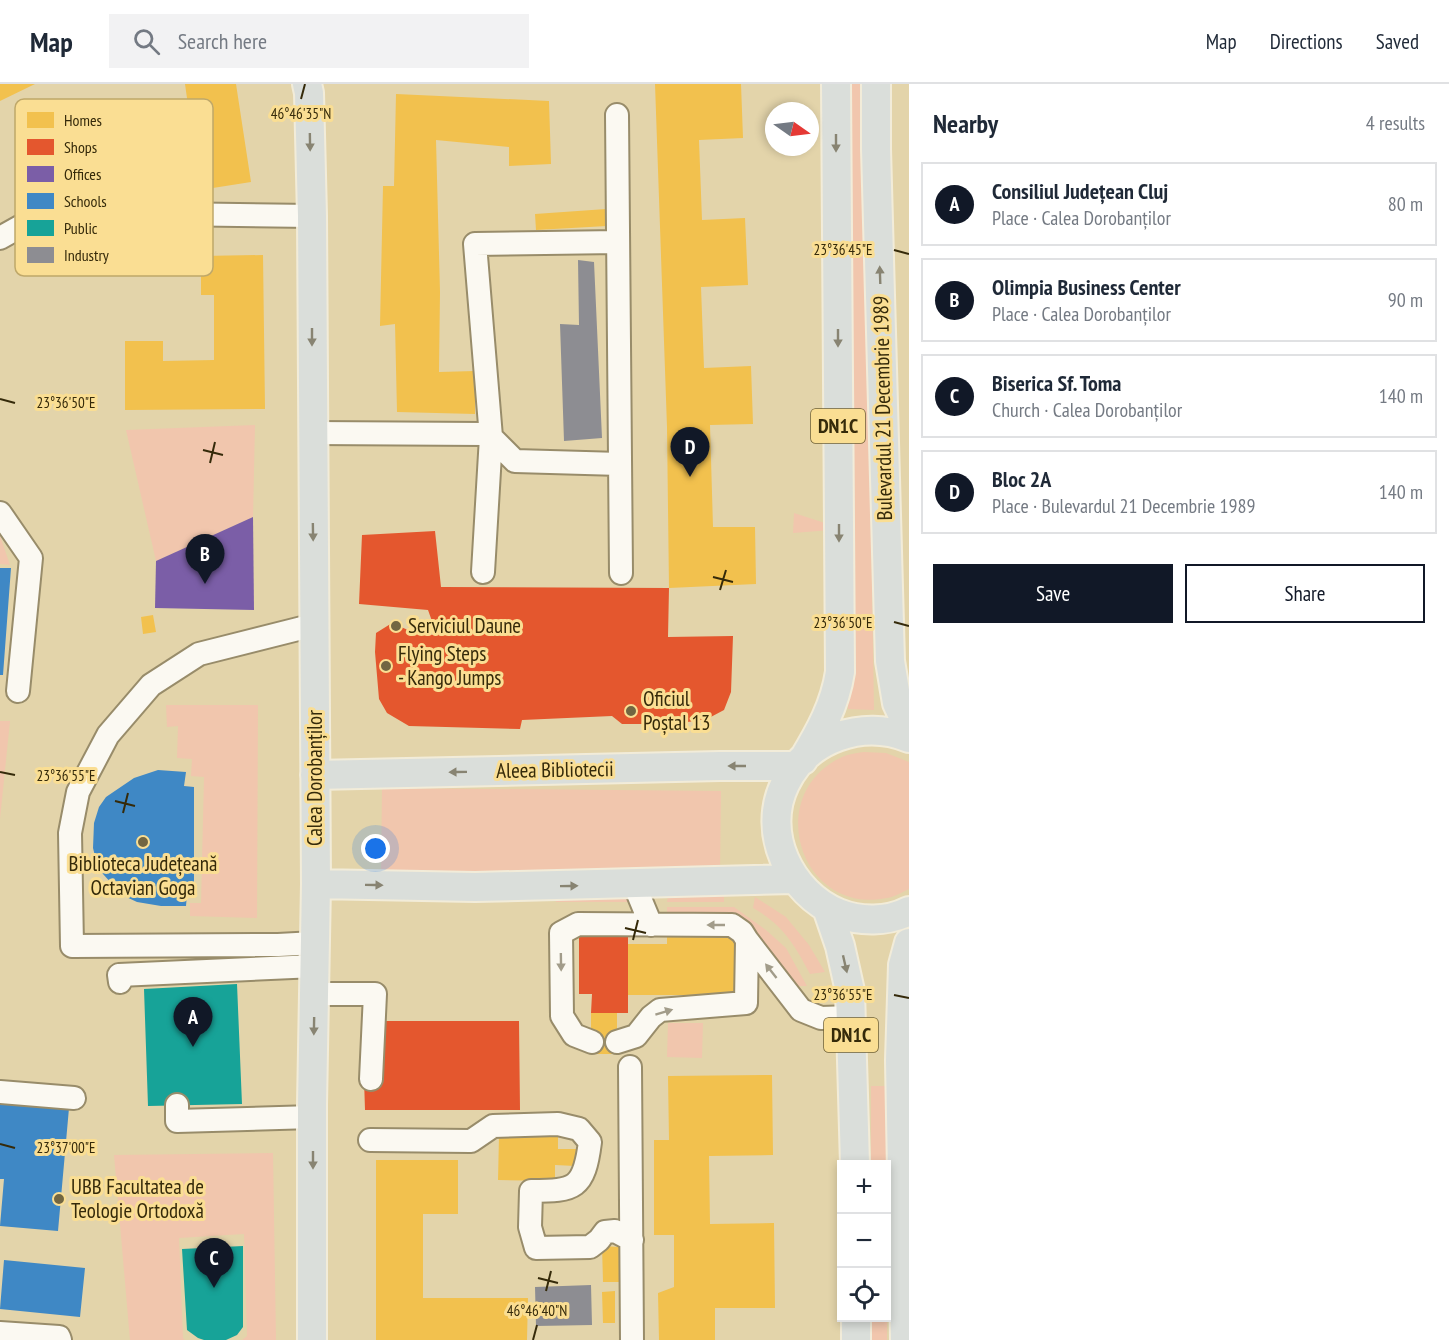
<!DOCTYPE html>
<meta charset="utf-8">
<style>
:root{--surface:#fff;--page:#f2f2f3;--text:#1f2937;--muted:#747a83;--line:#e0e1e3;--accent:#111827}
body{margin:0;font-family:"PT Sans Narrow",sans-serif;background:var(--page);color:var(--text)}
.controls{position:absolute;right:18px;bottom:18px;display:grid;overflow:hidden;border-radius:0px;box-shadow:0 3px 9px #0003}
.controls button{width:54px;height:54px;display:grid;place-items:center;padding:0;border:0;border-bottom:2px solid var(--line);background:var(--surface);color:var(--text);font:30px sans-serif}
.compass{position:absolute;left:765px;top:18px;width:54px;height:54px;border-radius:50%;background:var(--surface);box-shadow:0 3px 9px #0003;rotate:104deg}
.you{position:absolute;left:376px;top:765px;width:21px;height:21px;margin:-15px;border:4px solid #fff;border-radius:50%;background:#1a73e8;box-shadow:0 0 0 9px #1a73e833}
.badge{display:grid;place-items:center;width:39px;height:39px;border-radius:50%;background:var(--accent);color:#fff;font-size:20px;font-weight:700}
.pin{position:absolute;translate:-50% -50px;filter:drop-shadow(0 2px 3px #0008)}
.pin::after{content:'';position:absolute;top:32px;width:21px;height:18px;background:inherit;clip-path:polygon(0 0,100% 0,50% 100%)}
.list{margin:0;padding:0;list-style:none}
h2{display:flex;justify-content:space-between;align-items:center;height:78px;margin:0;padding:0 24px;font-size:26px}
h2 small{font-size:20px;font-weight:400;color:var(--muted)}
.list li{display:grid;grid-template-columns:39px 1fr auto;gap:18px;align-items:center;box-sizing:border-box;height:84px;margin:0 12px 12px;padding:0 12px;border:2px solid var(--line);border-radius:0px}
.list b{display:block;font-size:22px;white-space:nowrap}
.list p{margin:0;font-size:20px;white-space:nowrap;color:var(--muted)}
.list em{font-size:20px;font-style:normal;color:var(--muted)}
.actions{display:flex;gap:12px;padding:18px 24px}
.actions a{flex:1;padding:14px 0;border:2px solid var(--accent);border-radius:0px;text-align:center;font-size:21px;color:var(--accent)}
.actions .main{background:var(--accent);color:#fff}
.icon{flex:none;width:33px;height:33px;fill:none;stroke:currentColor;stroke-width:2;stroke-linecap:round;stroke-linejoin:round}
.map{position:relative;flex:none;width:909px;height:1256px;overflow:hidden}
header{display:flex;align-items:center;gap:36px;box-sizing:border-box;height:84px;padding:0 30px;background:var(--surface);border-bottom:2px solid var(--line)}
header strong{font-size:28px}
nav{display:flex;gap:33px;margin-inline-start:auto;font-size:21px}
.search{width:420px;height:54px;background:var(--page);display:flex;align-items:center;gap:15px;box-sizing:border-box;padding:0 21px;border-radius:0px;color:var(--muted);font-size:22px}
main{display:flex}
aside{flex:1;background:var(--surface)}
.map>svg:first-child{display:block}
</style>
<header>
<strong>Map</strong>
<div class="search"><svg class="icon" aria-label="search" viewBox="0 0 24 24"><circle cx="10" cy="10" r="6"/><path d="M15 15l6 6"/></svg>Search here</div>
<nav><a>Map</a><a>Directions</a><a>Saved</a></nav>
</header>
<main>
<div class="map">
<svg width="909" height="1256" viewBox="0 0 909 1256">
<rect width="100%" height="100%" fill="#e3d4aa"/>
<!-- green -->
<path fill="#f1c6ad" d="M840,0H864L874,626L848,625Z
M255,341L253,433L156,477L126,346Z
M794,429L831,441V446L793,449Z
M0,452L10,481L0,480Z
M166,621H258L257,834L190,832V819H201L204,693L191,692L192,675L177,674L178,642L167,643Z
M0,637H10L0,735Z
M864,668L886,669L909,678V805C902,808 895,813 887,814C800,832 762,710 842,673C849,670 857,669 864,668Z
M382,704L721,707L720,791L381,788Z
M555,812H632L631,818H556Z
M668,812H724V818H667Z
M755,813L786,833L809,861L825,888L810,890C795,861 782,840 753,824Z
M667,823H734L766,846L786,864L807,902H795L764,858L732,834L667,832Z
M668,939H703L702,974L667,973Z
M871,1002H889L887,1256H871V1234H886V1080H871Z
M273,1069L276,1256H242L247,1252L244,1150L179,1154L183,1254L185,1256H130L114,1071Z"/>
<!-- homes -->
<path fill="#f2c14e" d="M0,0H35L0,17Z
M185,0H236L251,98L200,106Z
M655,0H741L743,54L699,56L702,136L745,134L748,201L701,203L704,284L751,282L753,340L710,341L713,443H755L756,500L669,504L667,343Z
M396,10L549,17L551,80L509,82V63L436,56L440,208L439,288L475,287V330L397,328L395,240L380,242L383,102H394Z
M606,125L607,142L536,146L535,130Z
M263,171L265,325L125,326V257H163V277L214,276V211H201V172Z
M153,531L156,548L143,550L141,533Z
M667,851H736L735,911H628V860H667Z
M591,929H617V970H591Z
M772,991L773,1071L709,1072L710,1140L774,1139L775,1224H715V1256H659L658,1209L674,1203V1151H654V1056H669L668,992Z
M499,1052L558,1053V1065H576L575,1082L555,1081V1097L498,1096Z
M376,1076H458V1130H423V1214H528L527,1256H376Z
M602,1162L619,1163V1198H603Z
M615,1207V1239H603L602,1208Z"/>
<!-- shops -->
<path fill="#e4572e" d="M435,447L441,503L669,504L668,553L733,552L731,608L724,626L707,635L675,640H622L612,632L522,636L520,645L409,642L387,629L379,615L375,568L376,549L392,539L417,550L437,551L428,526L359,520L362,451Z
M579,847H628V929H591L592,910H579Z
M380,937H519L520,1026H365L364,995Z"/>
<!-- offices -->
<path fill="#7b5ea7" d="M253,433L254,526L155,524L156,477Z"/>
<!-- schools -->
<path fill="#3f88c5" d="M0,484H11L3,591H0Z
M158,686L186,688L184,702L194,703V810H187L186,822H161L137,818L122,811L103,790L96,776L93,764L94,739L99,723L106,713L134,694Z
M0,1018L69,1024L58,1147L0,1142L4,1095H0Z
M4,1176L85,1184L80,1233L0,1225Z"/>
<!-- public -->
<path fill="#17a398" d="M237,900L242,1020L148,1022L144,905Z
M243,1162V1243L237,1251L226,1256H204L198,1254L187,1246L182,1165Z"/>
<!-- industry -->
<path fill="#8d8d92" d="M578,176L594,178L602,354L564,357L560,240L579,241Z
M591,1201L592,1241L536,1242L535,1203Z"/>
<g fill="none" stroke-linecap="round" stroke-linejoin="round">
<defs>
<path id="minor" d="M617,31L621,489
M0,154L41,131L97,129L312,132
M618,158L475,160L491,353L515,377L620,380
M312,349L485,350L491,353L483,488
M0,429L31,474L18,607
M314,541L199,570L151,601L108,651L78,708L70,749L72,862L278,861L315,859
M634,800L651,841
M747,856L801,926L821,934L851,933
M120,898L119,891L315,882
M314,910H375L371,995
M592,958L574,951L562,932L561,849L578,840L732,841L742,848L747,856L746,919L660,926L651,933L636,952L617,958
M630,983L632,1256
M0,1008L74,1014
M177,1021V1037L313,1033
M370,1056L471,1057L493,1042L558,1040L579,1045L590,1058C584,1105 575,1107 531,1107L530,1143L536,1164L590,1163L599,1156L605,1148L615,1147L632,1156
M0,1249L59,1253L60,1256"/>
<path id="major" d="M307,0L309,9L312,132L316,800L312,1021V1256
M876,0V65L890,577L897,619L909,645
M909,654C863,635 807,654 785,700C761,749 790,809 838,829C860,838 888,838 909,827
M803,676C820,648 835,621 840,588L836,0
M315,691L720,682H796
M316,800L475,803L794,795
M827,824L840,862L850,907L855,1080
M856,1234V1256
M905,1256L900,976L903,881L909,859"/>
</defs>
<!-- minor casing -->
<use href="#minor" stroke="#988c6a" stroke-width="26"/>
<!-- major casing -->
<use href="#major" stroke="#f2ecd9" stroke-width="32"/>
<!-- minor -->
<use href="#minor" stroke="#fbf9f2" stroke-width="22"/>
<!-- major -->
<use href="#major" stroke="#dadeda" stroke-width="28"/>
</g>
<!-- one-way arrows -->
<defs><path id="oneway-solid" d="M-6-.8H1V-3.2L6.5 0L1 3.2V.8H-6Z" transform="scale(1.5)"/></defs>
<g fill="#888472">
<use href="#oneway-solid" transform="translate(310 58) rotate(89)"/>
<use href="#oneway-solid" transform="translate(836 59) rotate(90)"/>
<use href="#oneway-solid" transform="translate(880 191) rotate(-92)"/>
<use href="#oneway-solid" transform="translate(312 253) rotate(90)"/>
<use href="#oneway-solid" transform="translate(838 254) rotate(90)"/>
<use href="#oneway-solid" transform="translate(313 448) rotate(89)"/>
<use href="#oneway-solid" transform="translate(839 449) rotate(90)"/>
<use href="#oneway-solid" transform="translate(737 682) rotate(-180)"/>
<use href="#oneway-solid" transform="translate(458 688) rotate(179)"/>
<use href="#oneway-solid" transform="translate(374 801) rotate(1)"/>
<use href="#oneway-solid" transform="translate(569 802) rotate(-1)"/>
<use href="#oneway-solid" transform="translate(845 880) rotate(77)"/>
<use href="#oneway-solid" transform="translate(314 942) rotate(91)"/>
<use href="#oneway-solid" transform="translate(313 1076) rotate(90)"/>
</g>
<g fill="#a29c8a">
<use href="#oneway-solid" transform="translate(716 841) rotate(-180)"/>
<use href="#oneway-solid" transform="translate(561 878) rotate(89)"/>
<use href="#oneway-solid" transform="translate(771 887) rotate(-128)"/>
<use href="#oneway-solid" transform="translate(664 928) rotate(-17)"/>
</g>
<!-- ticks -->
<path fill="none" stroke="#352a0a" stroke-width="2" d="M301,15L305,0M894,166L909,170M0,315L15,319M203,366L223,371M210,379L215,358M713,493L733,498M720,506L726,486M894,538L909,542M0,688L15,691M115,717L135,722M123,729L128,709M625,844L646,849M633,856L638,836M894,911L909,914M0,1060L15,1064M538,1194L558,1199M546,1207L551,1187M533,1256L537,1241"/>
<!-- markers -->
<g fill="#726642" stroke="#fade93" stroke-width="2">
<circle cx="396" cy="542" r="6"/>
<circle cx="386" cy="582" r="6"/>
<circle cx="631" cy="627" r="6"/>
<circle cx="143" cy="758" r="6"/>
<circle cx="59" cy="1115" r="6"/>
</g>
<g text-anchor="middle" stroke-width="6" stroke-linejoin="round" paint-order="stroke">
<!-- shield labels -->
<g fill="#fade93" stroke="#706033" stroke-width="1.5">
<rect x="811" y="325" width="54" height="34" rx="4.5"/>
<rect x="824" y="934" width="54" height="34" rx="4.5"/>
</g>
<g font-size="20" font-weight="bold" fill="#352a0a">
<text x="838" y="349">DN1C</text>
<text x="851" y="958">DN1C</text>
</g>
<!-- street labels -->
<g font-size="21" fill="#352a0a" stroke="#fade93">
<text transform="translate(883 324) rotate(-91)" y="7">Bulevardul 21 Decembrie 1989</text>
<text transform="translate(555 686) rotate(-1)" y="7">Aleea Bibliotecii</text>
<text transform="translate(315 694) rotate(-90)" y="7">Calea Dorobanților</text>
</g>
<!-- poi labels -->
<g font-size="21" fill="#352a0a" stroke="#fade93" text-anchor="start">
<text x="408" y="549">Serviciul Daune</text>
<text x="398" y="577">Flying Steps<tspan x="398" dy="24">- Kango Jumps</tspan></text>
<text x="643" y="622">Oficiul<tspan x="643" dy="24">Poștal 13</tspan></text>
<text x="143" y="787" text-anchor="middle">Biblioteca Județeană<tspan x="143" dy="24">Octavian Goga</tspan></text>
<text x="71" y="1110">UBB Facultatea de<tspan x="71" dy="24">Teologie Ortodoxă</tspan></text>
</g>
</g>
<!-- legend -->
<rect x="15" y="15" width="198" height="177" rx="9" fill="#fade93" stroke="#bfa86a" stroke-width="1.5"/>
<rect x="27" y="28" width="27" height="16" fill="#f2c14e"/>
<rect x="27" y="55" width="27" height="16" fill="#e4572e"/>
<rect x="27" y="82" width="27" height="16" fill="#7b5ea7"/>
<rect x="27" y="109" width="27" height="16" fill="#3f88c5"/>
<rect x="27" y="136" width="27" height="16" fill="#17a398"/>
<rect x="27" y="163" width="27" height="16" fill="#8d8d92"/>
<g font-size="16" fill="#352a0a">
<text x="64" y="42">Homes</text>
<text x="64" y="69">Shops</text>
<text x="64" y="96">Offices</text>
<text x="64" y="123">Schools</text>
<text x="64" y="150">Public</text>
<text x="64" y="177">Industry</text>
</g>
<g font-size="15" text-anchor="middle" fill="#352a0a" stroke="#fade93" stroke-width="6" stroke-linejoin="round" paint-order="stroke">
<text x="301" y="35">46°46'35"N</text>
<text x="843" y="171">23°36'45"E</text>
<text x="66" y="324">23°36'50"E</text>
<text x="843" y="544">23°36'50"E</text>
<text x="66" y="697">23°36'55"E</text>
<text x="843" y="916">23°36'55"E</text>
<text x="66" y="1069">23°37'00"E</text>
<text x="537" y="1232">46°46'40"N</text>
</g>
</svg>
<div class="controls">
<button>+</button>
<button>−</button>
<button><svg class="icon" aria-label="locate" viewBox="0 0 24 24"><circle cx="12" cy="12" r="6"/><path d="M12 2v4M12 18v4M2 12h4M18 12h4"/></svg></button>
</div>
<svg class="compass" viewBox="-18 -18 36 36"><path d="M0-13l5 13h-10z" fill="#e53935"/><path d="M0 13l5-13h-10z" fill="#747a83"/></svg>
<div class="you"></div>
<div class="pin badge" style="left:193px;top:963px">A</div>
<div class="pin badge" style="left:205px;top:500px">B</div>
<div class="pin badge" style="left:214px;top:1204px">C</div>
<div class="pin badge" style="left:690px;top:393px">D</div>
</div>
<aside>
<h2>Nearby<small>4 results</small></h2>
<ul class="list">
<li><span class="badge">A</span><div><b>Consiliul Județean Cluj</b><p>Place · Calea Dorobanților</p></div><em>80 m</em></li>
<li><span class="badge">B</span><div><b>Olimpia Business Center</b><p>Place · Calea Dorobanților</p></div><em>90 m</em></li>
<li><span class="badge">C</span><div><b>Biserica Sf. Toma</b><p>Church · Calea Dorobanților</p></div><em>140 m</em></li>
<li><span class="badge">D</span><div><b>Bloc 2A</b><p>Place · Bulevardul 21 Decembrie 1989</p></div><em>140 m</em></li>
</ul>
<div class="actions"><a class="main">Save</a><a>Share</a></div>
</aside>
</main>
